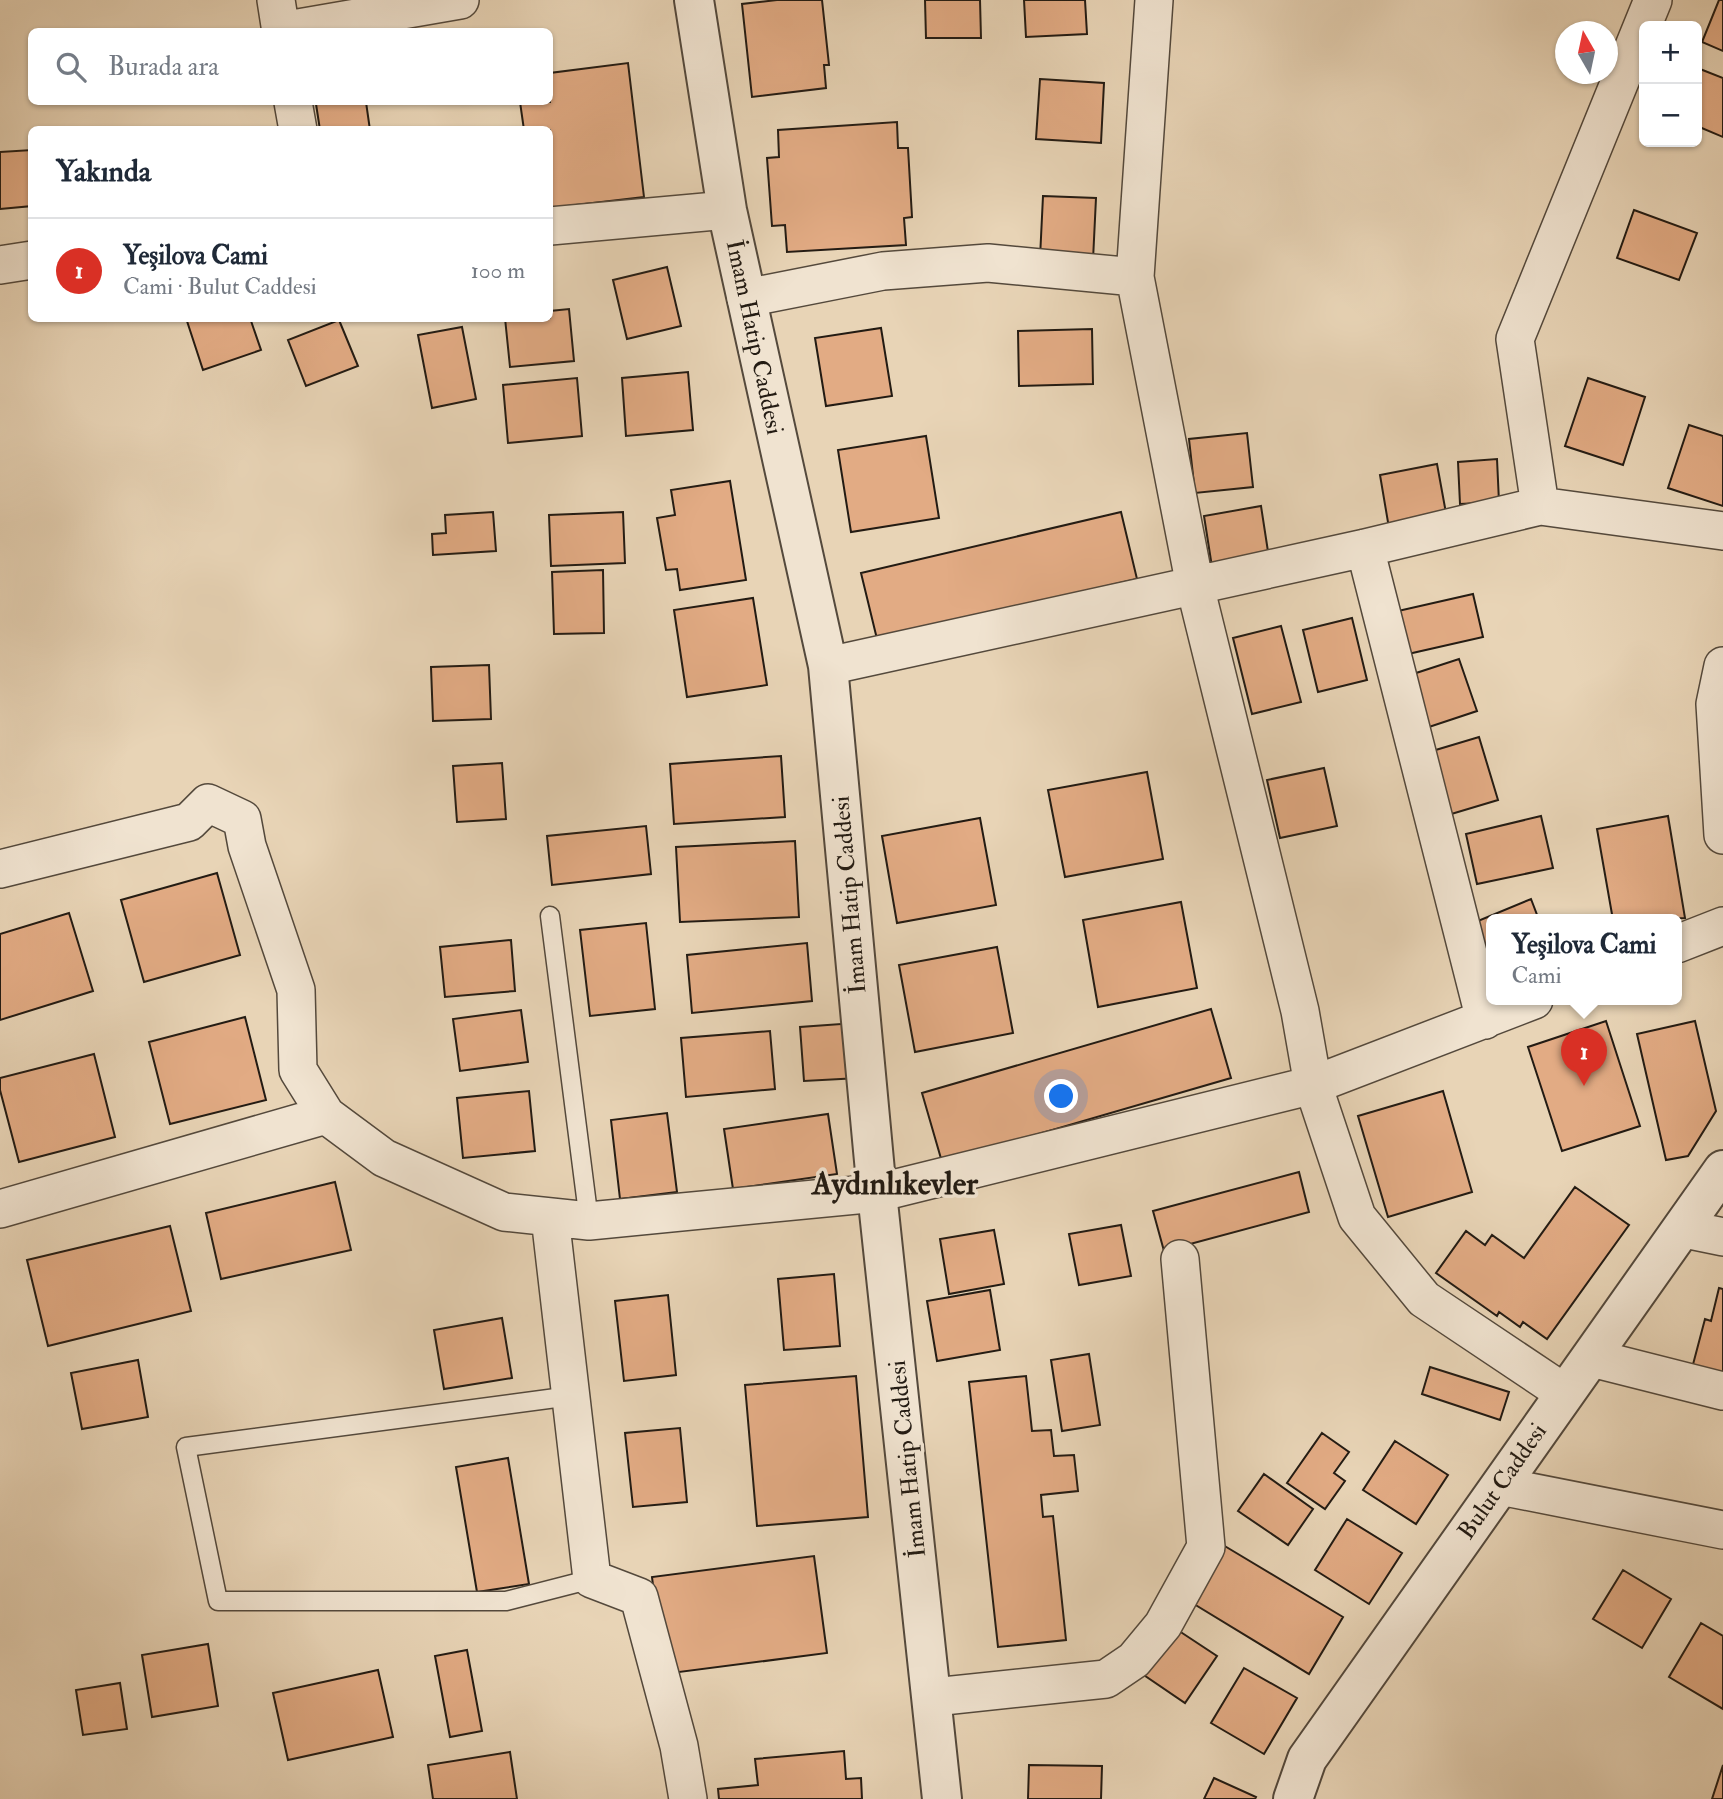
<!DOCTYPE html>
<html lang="tr">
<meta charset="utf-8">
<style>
:root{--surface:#fff;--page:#f2f2f3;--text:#1f2937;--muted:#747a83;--line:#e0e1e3;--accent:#d93025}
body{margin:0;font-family:"IM FELL Double Pica",serif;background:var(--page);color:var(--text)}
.controls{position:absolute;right:21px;top:21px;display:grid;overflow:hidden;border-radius:10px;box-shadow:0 2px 5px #0004}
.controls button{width:63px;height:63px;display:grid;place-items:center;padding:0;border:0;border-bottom:2px solid var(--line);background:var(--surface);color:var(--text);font:35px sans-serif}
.compass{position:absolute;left:1555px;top:21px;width:63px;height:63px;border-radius:50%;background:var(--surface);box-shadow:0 2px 5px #0004;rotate:351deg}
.you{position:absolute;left:1062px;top:1097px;width:24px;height:24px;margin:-18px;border:5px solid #fff;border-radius:50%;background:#1a73e8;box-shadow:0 0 0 10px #1a73e833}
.badge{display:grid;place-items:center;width:46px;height:46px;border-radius:50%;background:var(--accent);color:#fff;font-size:23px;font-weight:700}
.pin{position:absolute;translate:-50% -58px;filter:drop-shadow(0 2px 4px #0008)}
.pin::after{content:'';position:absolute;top:37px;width:24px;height:21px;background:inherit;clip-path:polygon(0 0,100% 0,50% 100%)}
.popup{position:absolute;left:1486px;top:914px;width:196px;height:91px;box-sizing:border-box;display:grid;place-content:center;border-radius:10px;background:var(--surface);filter:drop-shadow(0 2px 5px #0005);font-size:23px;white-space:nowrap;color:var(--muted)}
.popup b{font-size:26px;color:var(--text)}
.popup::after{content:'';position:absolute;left:50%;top:100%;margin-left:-14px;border:14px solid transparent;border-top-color:var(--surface)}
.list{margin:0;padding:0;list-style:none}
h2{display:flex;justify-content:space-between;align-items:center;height:91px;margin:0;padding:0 28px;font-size:30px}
h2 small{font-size:23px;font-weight:400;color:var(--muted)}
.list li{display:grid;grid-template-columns:46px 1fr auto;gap:21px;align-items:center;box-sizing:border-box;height:105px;padding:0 28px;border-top:2px solid var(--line)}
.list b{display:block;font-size:26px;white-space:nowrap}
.list p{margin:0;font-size:23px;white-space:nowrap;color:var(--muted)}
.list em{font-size:23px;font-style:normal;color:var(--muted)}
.icon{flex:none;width:38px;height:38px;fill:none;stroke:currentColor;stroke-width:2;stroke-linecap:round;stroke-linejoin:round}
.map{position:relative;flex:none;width:1723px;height:1799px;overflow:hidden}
.search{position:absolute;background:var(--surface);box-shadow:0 2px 5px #0004;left:28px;top:28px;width:525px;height:77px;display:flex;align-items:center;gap:18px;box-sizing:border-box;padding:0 24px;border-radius:10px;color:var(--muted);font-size:26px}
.panel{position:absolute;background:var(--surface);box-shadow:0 2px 5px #0004;left:28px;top:126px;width:525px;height:196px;border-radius:10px}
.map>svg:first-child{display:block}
</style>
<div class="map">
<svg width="1723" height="1799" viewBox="0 0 1723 1799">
<rect width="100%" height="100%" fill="#e8d4b6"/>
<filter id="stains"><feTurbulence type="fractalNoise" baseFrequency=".00286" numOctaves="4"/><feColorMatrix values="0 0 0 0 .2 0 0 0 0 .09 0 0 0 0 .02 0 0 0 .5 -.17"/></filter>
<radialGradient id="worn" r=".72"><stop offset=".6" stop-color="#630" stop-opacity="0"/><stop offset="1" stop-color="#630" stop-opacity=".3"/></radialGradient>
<!-- building -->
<path fill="#e2ab84" stroke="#231b13" stroke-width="2" d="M777,0H822L829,65H824L826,88L752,97L742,4Z
M925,0H980L981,38H926Z
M1024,0H1085L1087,34L1026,37Z
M1719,0H1723V51L1702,42Z
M628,63L644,197L550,208V130H524L520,102H550V73Z
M1700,69L1723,78V137L1697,126V78Z
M1040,79L1104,83L1101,143L1036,139Z
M333,102H366L370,130H320L316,104Z
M897,122L898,148H908L912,217L904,218L906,245L787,252L785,225L772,226L767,158L779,157L778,130Z
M32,150V206L0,209V152Z
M1043,196L1096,198L1093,260L1040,258Z
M1634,210L1697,233L1679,280L1617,258Z
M667,267L681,326L627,339L613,280Z
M569,309L574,361L510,367L505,318H550V311Z
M186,318H250L261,350L203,370Z
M339,320L358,366L306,386L288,340Z
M462,327L476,399L432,408L418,335Z
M881,328L892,396L826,406L815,338Z
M1092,329L1093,384L1019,386L1018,331Z
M688,372L693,430L626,436L622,378Z
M577,378L582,436L508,443L503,385Z
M1588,378L1645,397L1623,465L1565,446Z
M1689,425L1723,436V506L1668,488Z
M1247,433L1253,487L1195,493L1189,439Z
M926,436L939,518L851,532L838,450Z
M1497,459L1499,502L1460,504L1458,462Z
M1437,464L1448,524L1390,534L1380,475Z
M730,481L746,580L680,590L677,569L666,570L657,518L675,515L671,490Z
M1261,506L1269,558L1212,567L1204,516Z
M493,512L496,551L433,555L432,534L446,533L445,515Z
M623,512L625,563L551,566L549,515Z
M1121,512L1137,579L877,639L861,573Z
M603,570L604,633L554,634L552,572Z
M1473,594L1483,637L1408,654L1398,611Z
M753,598L767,685L687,697L674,610Z
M1352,618L1367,680L1318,692L1303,630Z
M1281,626L1301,702L1252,714L1233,638Z
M1459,659L1477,711L1426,728L1410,675Z
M489,665L491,719L433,721L431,667Z
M1479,737L1498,800L1448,815L1429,752Z
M781,756L785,817L674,824L670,764Z
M502,763L506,819L457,822L453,766Z
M1324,768L1337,826L1280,838L1267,780Z
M1147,772L1163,859L1065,877L1048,790Z
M1541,816L1553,868L1477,884L1466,834Z
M1668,816L1685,918L1613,920L1597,829Z
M980,818L996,905L897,923L882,836Z
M646,826L651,874L552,885L547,836Z
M795,841L799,917L680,922L676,847Z
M217,873L240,955L144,982L121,900Z
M1531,899L1539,920H1491V967L1473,923Z
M1181,902L1197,988L1098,1007L1083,920Z
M69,913L93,991L0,1020V934Z
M646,923L655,1009L590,1016L580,930Z
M511,940L515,991L445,997L440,947Z
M807,943L812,1001L692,1013L687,955Z
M997,947L1013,1033L915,1052L899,965Z
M1211,1009L1231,1078L942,1162L922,1093Z
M521,1010L528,1062L460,1071L453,1019Z
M245,1017L266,1100L170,1124L149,1042Z
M1606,1021L1640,1126L1562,1151L1528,1047Z
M1695,1021L1716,1111L1688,1156L1666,1160L1637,1034Z
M855,1023L859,1078L804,1081L800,1027Z
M770,1031L775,1089L686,1097L681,1038Z
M94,1054L115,1137L19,1162L0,1090V1078Z
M529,1091L535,1151L463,1158L457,1098Z
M1443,1091L1472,1192L1388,1217L1358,1116Z
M667,1113L677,1192L620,1199L611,1120Z
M828,1114L837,1174L733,1189L724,1129Z
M1299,1172L1309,1212L1164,1251L1153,1211Z
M335,1182L351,1250L221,1279L206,1213Z
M1575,1187L1629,1225L1547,1339L1523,1322L1520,1327L1499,1312L1497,1316L1436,1273L1466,1231L1485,1245L1492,1235L1524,1258Z
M1121,1225L1131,1276L1079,1285L1069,1234Z
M170,1226L191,1311L48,1346L27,1260Z
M994,1230L1004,1284L949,1294L940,1239Z
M834,1274L840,1346L784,1350L778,1279Z
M1719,1288L1723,1289V1380L1691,1372L1705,1319L1711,1321Z
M990,1290L1000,1350L937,1361L927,1301Z
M668,1295L676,1375L624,1381L615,1301Z
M502,1318L512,1378L444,1389L434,1330Z
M1089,1354L1100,1425L1062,1431L1051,1360Z
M138,1360L148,1417L82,1429L71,1373Z
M1430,1367L1509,1392L1500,1420L1422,1394Z
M856,1376L868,1517L757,1526L745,1385Z
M1026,1376L1032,1431L1051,1430L1054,1456L1074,1455L1078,1491L1041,1495L1043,1517L1053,1516L1066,1640L998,1647L969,1382Z
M680,1428L687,1502L633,1507L625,1433Z
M1322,1433L1349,1452L1334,1473L1345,1481L1325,1509L1287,1483Z
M1395,1441L1448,1475L1416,1524L1363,1490Z
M508,1458L529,1584L477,1592L456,1467Z
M1264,1474L1313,1509L1288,1545L1238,1511Z
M1347,1519L1402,1553L1369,1604L1315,1570Z
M1223,1545L1343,1617L1309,1674L1189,1601Z
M814,1556L827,1653L664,1674L652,1577Z
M1623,1570L1671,1599L1642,1648L1593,1619Z
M1167,1623L1217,1656L1185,1703L1135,1669Z
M1701,1623L1723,1636V1709L1669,1677Z
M208,1644L218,1706L152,1717L142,1655Z
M467,1650L482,1731L450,1737L435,1656Z
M1244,1668L1297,1698L1264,1754L1211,1723Z
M378,1670L393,1737L288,1760L273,1693Z
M120,1683L127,1729L83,1735L76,1690Z
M844,1751L846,1779L861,1778L862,1799H719L718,1789L758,1785L755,1759Z
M510,1752L517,1799H433L428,1765Z
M1029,1765L1102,1766L1101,1799H1028Z
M1723,1765V1799H1712Z
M1214,1778L1256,1797L1255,1799H1204Z"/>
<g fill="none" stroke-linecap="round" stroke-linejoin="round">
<defs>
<path id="service" d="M550,916L589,1221
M571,1396L186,1447L218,1601H506L592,1579"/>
<path id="minor" d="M276,0L281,32
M1154,0L1135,277L1195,586L1300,1011L1313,1085L1357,1217L1424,1299L1563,1392
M281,31L460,0
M293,102L298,130
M550,226L727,210
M0,265L32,260
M746,298L883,271L988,263L1135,277
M1540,506L1515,339L1653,0
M1365,548L1485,1020
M828,666L1365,548L1540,506L1723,531
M1723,666L1715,704L1723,835
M0,869L189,822L208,803L242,819L247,846L296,990L298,1070L326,1115L384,1158L504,1212L589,1221L877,1193L1313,1085L1534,1000
M1677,944L1723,926
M0,1209L326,1115
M550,1217L592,1579L639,1597L679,1746L688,1799
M1684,1229L1723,1237
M1592,1358L1723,1391
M1500,1486L1723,1530
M934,1697L1106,1679L1134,1660L1163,1625L1206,1547L1180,1259"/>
<path id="tertiary" d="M694,0L727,210L828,666L877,1193L942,1799
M1293,1799L1307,1759L1723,1170"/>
</defs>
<!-- service casing -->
<use href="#service" stroke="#54493c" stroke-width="21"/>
<!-- minor casing -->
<use href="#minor" stroke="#54493c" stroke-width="40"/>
<!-- tertiary casing -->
<use href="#tertiary" stroke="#54493c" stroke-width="42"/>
<!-- service -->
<use href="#service" stroke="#f0e3d0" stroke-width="18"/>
<!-- minor -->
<use href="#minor" stroke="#f0e3d0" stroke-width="37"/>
<!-- tertiary -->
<use href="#tertiary" stroke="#f0e3d0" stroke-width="38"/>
</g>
<g text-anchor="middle" stroke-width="7" stroke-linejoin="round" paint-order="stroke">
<!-- street labels -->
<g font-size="24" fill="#231b13" stroke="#f0e3d0">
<text transform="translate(755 337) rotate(78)" y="8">İmam Hatip Caddesi</text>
<text transform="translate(849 895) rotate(-95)" y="8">İmam Hatip Caddesi</text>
<text transform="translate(907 1459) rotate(-96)" y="8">İmam Hatip Caddesi</text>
<text transform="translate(1502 1481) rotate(-55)" y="8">Bulut Caddesi</text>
</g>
<!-- district labels -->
<g font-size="32" font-weight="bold" fill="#231b13" stroke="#f0e3d0">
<text x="895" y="1194">Aydınlıkevler</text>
</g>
</g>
<rect width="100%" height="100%" filter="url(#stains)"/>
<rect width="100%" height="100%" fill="url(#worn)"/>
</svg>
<div class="controls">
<button>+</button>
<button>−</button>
</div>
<svg class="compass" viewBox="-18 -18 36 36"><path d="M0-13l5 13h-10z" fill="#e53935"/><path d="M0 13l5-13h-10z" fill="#747a83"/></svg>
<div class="you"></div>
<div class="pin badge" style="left:1584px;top:1086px">1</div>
<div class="popup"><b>Yeşilova Cami</b>Cami</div>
<div class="search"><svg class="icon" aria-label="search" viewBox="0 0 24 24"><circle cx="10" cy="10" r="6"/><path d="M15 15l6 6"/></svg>Burada ara</div>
<section class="panel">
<h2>Yakında<small></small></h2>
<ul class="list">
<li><span class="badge">1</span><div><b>Yeşilova Cami</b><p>Cami · Bulut Caddesi</p></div><em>100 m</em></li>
</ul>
</section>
</div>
